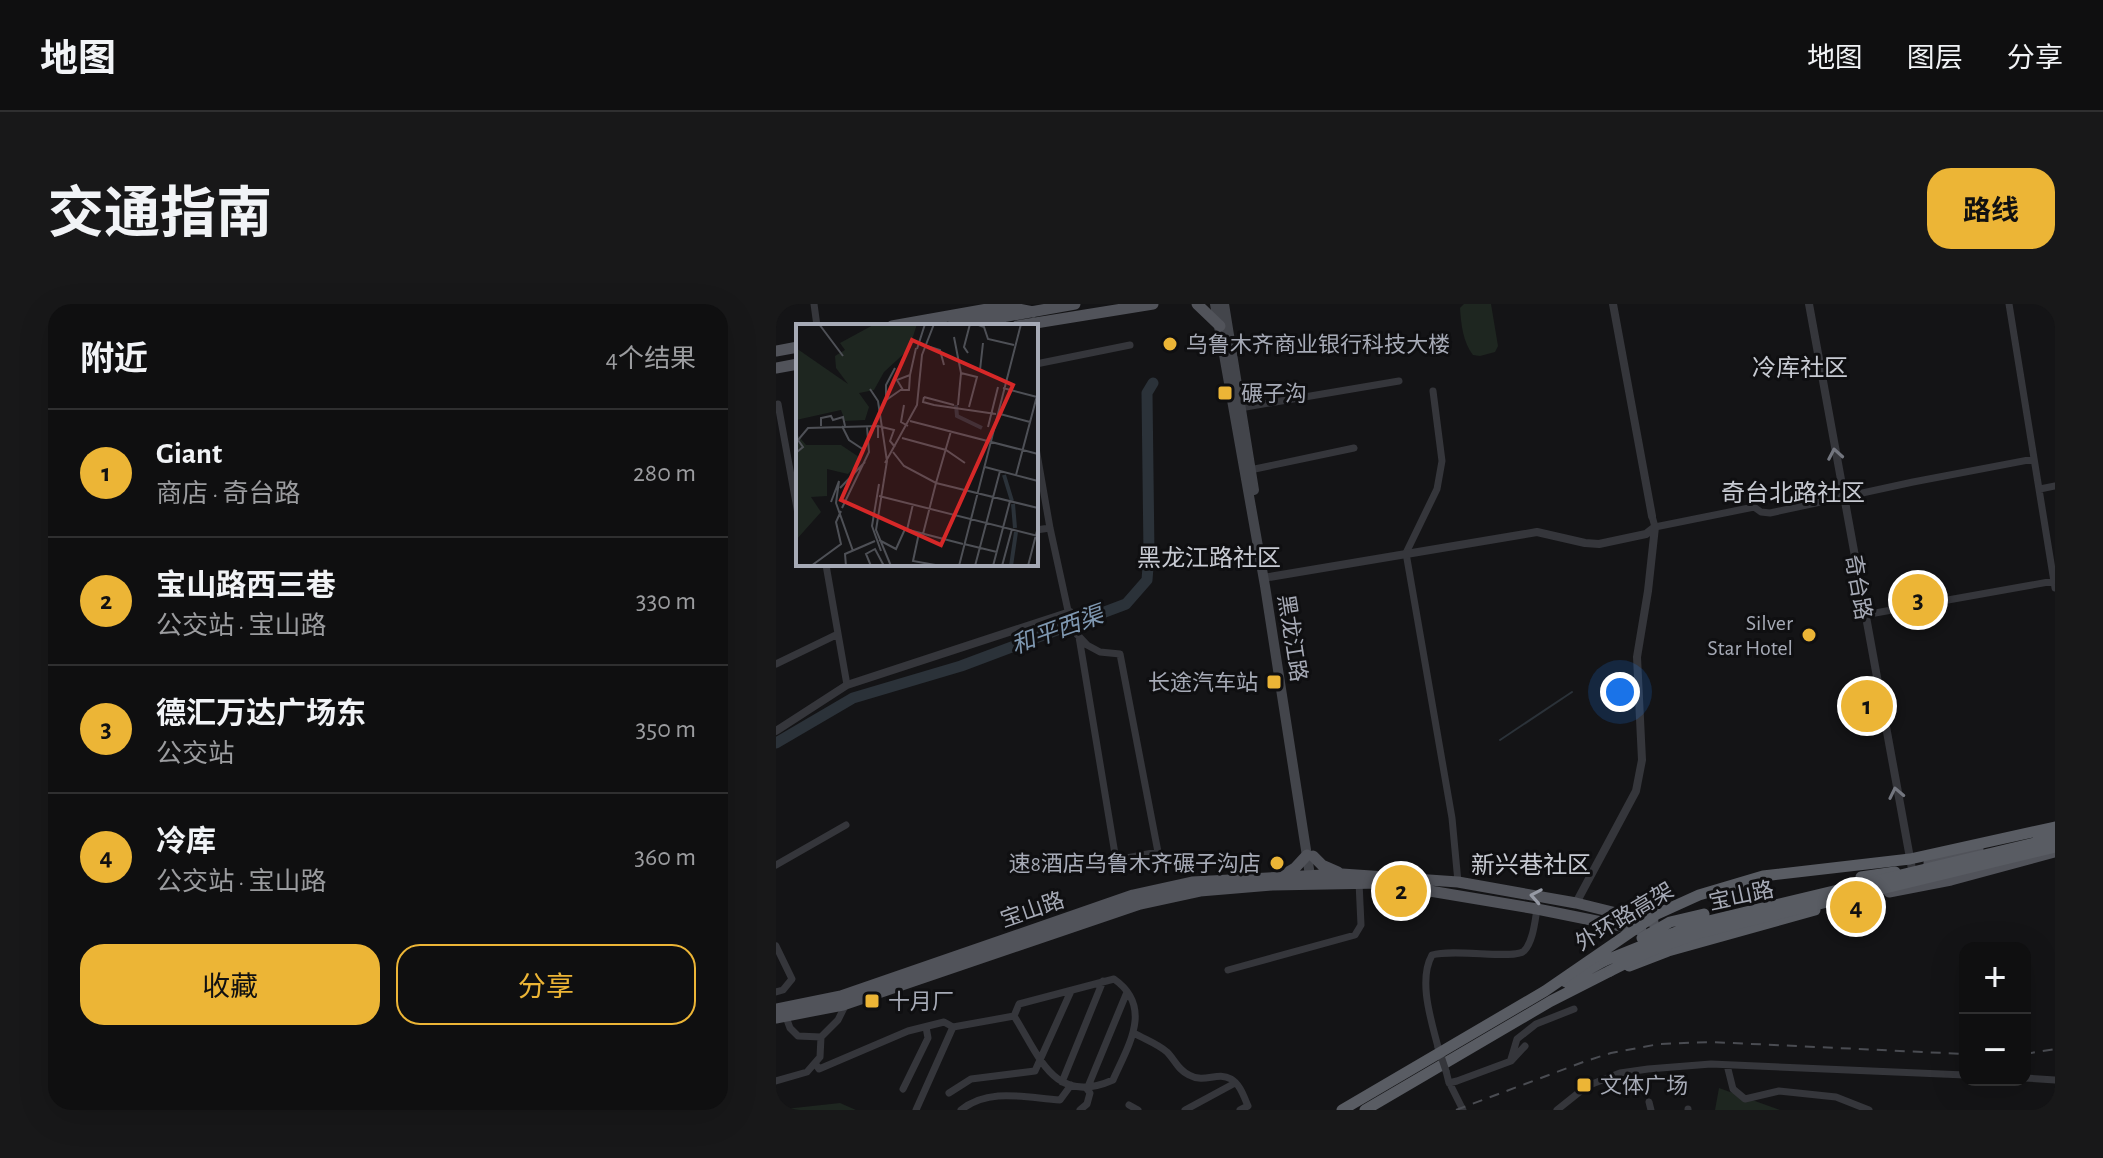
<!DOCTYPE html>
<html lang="zh">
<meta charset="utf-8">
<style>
:root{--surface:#0f0f10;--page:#181819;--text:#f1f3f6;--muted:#9b9c9f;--line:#2f2f30;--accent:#ecb536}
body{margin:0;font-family:"Alegreya Sans","Noto Sans SC",sans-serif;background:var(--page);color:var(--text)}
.controls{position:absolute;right:24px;bottom:24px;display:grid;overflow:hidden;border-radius:16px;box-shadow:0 8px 32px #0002}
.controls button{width:72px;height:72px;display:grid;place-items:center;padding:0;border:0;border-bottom:2px solid var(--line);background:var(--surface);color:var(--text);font:40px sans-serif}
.you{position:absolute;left:844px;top:388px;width:28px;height:28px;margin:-20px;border:6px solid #fff;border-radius:50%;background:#1a73e8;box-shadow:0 0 0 12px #1a73e833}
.badge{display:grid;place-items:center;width:52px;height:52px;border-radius:50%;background:var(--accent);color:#111;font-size:26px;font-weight:700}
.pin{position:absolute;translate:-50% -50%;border:4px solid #fff;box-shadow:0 2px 8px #0006}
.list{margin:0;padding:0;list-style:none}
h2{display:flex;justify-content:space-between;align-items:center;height:104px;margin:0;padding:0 32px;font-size:34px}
h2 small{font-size:26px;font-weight:400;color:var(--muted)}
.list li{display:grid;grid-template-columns:52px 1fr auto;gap:24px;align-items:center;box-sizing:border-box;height:128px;padding:0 32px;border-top:2px solid var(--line)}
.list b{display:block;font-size:30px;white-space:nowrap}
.list p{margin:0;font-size:26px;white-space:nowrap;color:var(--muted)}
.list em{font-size:26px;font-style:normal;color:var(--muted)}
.actions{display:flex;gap:16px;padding:24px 32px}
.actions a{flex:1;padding:18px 0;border:2px solid var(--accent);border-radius:24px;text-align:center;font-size:28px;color:var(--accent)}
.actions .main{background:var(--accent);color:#111}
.map{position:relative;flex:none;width:1279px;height:806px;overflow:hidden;border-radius:24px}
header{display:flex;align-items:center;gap:48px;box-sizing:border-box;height:112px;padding:0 40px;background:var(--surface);border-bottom:2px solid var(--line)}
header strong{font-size:38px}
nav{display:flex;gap:44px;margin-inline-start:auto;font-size:28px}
.intro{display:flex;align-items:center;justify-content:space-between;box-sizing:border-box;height:192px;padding:0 48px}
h1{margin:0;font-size:56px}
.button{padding:20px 36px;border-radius:24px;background:var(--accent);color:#111;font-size:28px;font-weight:700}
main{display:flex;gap:48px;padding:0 48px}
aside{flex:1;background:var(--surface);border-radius:24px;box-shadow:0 8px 32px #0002}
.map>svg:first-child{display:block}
</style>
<header>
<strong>地图</strong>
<nav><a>地图</a><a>图层</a><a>分享</a></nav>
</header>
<div class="intro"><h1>交通指南</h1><a class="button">路线</a></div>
<main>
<aside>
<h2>附近<small>4个结果</small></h2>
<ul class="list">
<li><span class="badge">1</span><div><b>Giant</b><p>商店 · 奇台路</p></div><em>280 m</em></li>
<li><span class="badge">2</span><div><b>宝山路西三巷</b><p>公交站 · 宝山路</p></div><em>330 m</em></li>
<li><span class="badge">3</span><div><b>德汇万达广场东</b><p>公交站</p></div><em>350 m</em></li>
<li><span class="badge">4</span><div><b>冷库</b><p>公交站 · 宝山路</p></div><em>360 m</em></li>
</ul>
<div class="actions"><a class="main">收藏</a><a>分享</a></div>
</aside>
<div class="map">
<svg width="1279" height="806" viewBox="0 0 1279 806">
<rect width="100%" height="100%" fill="#141416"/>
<!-- green -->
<path fill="#1e2620" d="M688,0H715L722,42L719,48L704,52L697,51C687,38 685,20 684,4Z
M943,784L1004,806H939Z
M64,799L80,806H0Z"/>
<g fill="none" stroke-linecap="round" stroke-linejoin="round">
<!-- stream -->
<path stroke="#2b3239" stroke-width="2" d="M724,436L796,388"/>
<!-- river -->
<path stroke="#2b3239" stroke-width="11" d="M0,439L77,394L185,362L350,300L371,276L373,250L371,89L377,79"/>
<!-- minor -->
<path stroke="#35363b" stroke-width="7" d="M38,0L41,22
M1233,0L1279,284
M260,60L354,41
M657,87L666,157L661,185L630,249L676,514L682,578
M2,100L22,210
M464,104L623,77
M260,144L274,224L296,325L311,341L324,348L344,350L382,548L340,556L303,333
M474,166L578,144
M1264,185L1279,182
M876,212L879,223L978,203L985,208L994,209L1137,178L1258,155
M260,226L274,224
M56,260L50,261L71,381
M1088,311L1278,277
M0,360L62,330
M0,561L70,521
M0,642L16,675L7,686L0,688
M452,666L579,631L585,621L583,578
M358,729C368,735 382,740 391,748C399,756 402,766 413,771C429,780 441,767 455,775C464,780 468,793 472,802L464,806
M45,733L62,716L70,700
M662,743C655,716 642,676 656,651C678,644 738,656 748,647C757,638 759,617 761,605
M735,755L741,735L760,720L798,705
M39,759L43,765L132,727L168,718L177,723L238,712C264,753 278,802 337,776C352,742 378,703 338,675L243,700L238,712
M951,761L957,785L969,795L1003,787L1060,793L1093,806
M670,767L673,779L681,777L735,757L749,742
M1249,774L1279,776
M0,777L31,768L44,753L45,733L22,732L14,724L10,713
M286,778L327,677
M673,778L687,806
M127,785L152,734L150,723
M173,789L195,775L259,767L295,687
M873,798L875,806
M353,801L362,806
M912,805V806
M140,806L177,723
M185,806C213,783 251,794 284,796L295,781
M304,806L311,800L314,789L311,785L351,688
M409,806L459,779
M781,806L811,782L844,769L872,765L935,760L1189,771"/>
<!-- tertiary -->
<path stroke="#35363b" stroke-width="8" d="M837,0L876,212
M1033,0L1136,565
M487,274L761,228L809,239L823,240L870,230L879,223
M0,427L71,381L294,308
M800,599L860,487L866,456L861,353L872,287L879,223"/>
<!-- secondary -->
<path stroke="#43454b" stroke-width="10" d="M439,0L489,282L535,578
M448,0L478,186"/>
<!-- primary -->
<path stroke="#51535a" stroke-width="11" d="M421,0L444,22
M116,22L228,2L257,8
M176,22L299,0
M241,22L377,0
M0,47L22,43
M0,64L22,60
M537,552L546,561L562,568
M1153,559L1202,545
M507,571L519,564L531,551
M1113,588L1175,576L1278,548
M0,705L65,692L357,591L416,578L566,570L682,578L800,599L877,618
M0,714L67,701L364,600L424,587L496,581L606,579L761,605L865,626"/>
<!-- trunk -->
<path stroke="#595c63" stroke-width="11" d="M1085,573L1119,568
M853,662L892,647L1039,606
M790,678L828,657
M589,806L775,697L834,667"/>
<!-- rail -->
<path stroke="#4a4c52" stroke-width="2" stroke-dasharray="10 8" stroke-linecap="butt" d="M1249,750L1279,745
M680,806L810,757L835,749L883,740L935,738L1189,750"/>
<!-- minor-bridge -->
<path stroke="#35363b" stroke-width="7" d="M662,743L670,767"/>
<!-- trunk-bridge -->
<path stroke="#595c63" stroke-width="11" d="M866,634L894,618L928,610
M828,657L920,620L1279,534
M834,667L874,647L923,629L1279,543
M566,806L769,687L881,610L923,591L987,572L1134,555L1279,523"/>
</g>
<!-- one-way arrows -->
<defs><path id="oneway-chevron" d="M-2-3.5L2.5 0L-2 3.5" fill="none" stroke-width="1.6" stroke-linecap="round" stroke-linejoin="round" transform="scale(2)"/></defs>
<g stroke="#73767f">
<use href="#oneway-chevron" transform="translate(1059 150) rotate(-100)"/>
<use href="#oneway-chevron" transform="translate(1120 489) rotate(-102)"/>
</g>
<use stroke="#9599a4" href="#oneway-chevron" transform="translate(760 592) rotate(-170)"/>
<!-- markers -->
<g fill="#ecb536" stroke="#0f0f11" stroke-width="3">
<circle cx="394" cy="40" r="8"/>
<rect x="441" y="81" width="16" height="16" rx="4"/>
<circle cx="1033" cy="331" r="8"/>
<rect x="490" y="370" width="16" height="16" rx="4"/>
<circle cx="501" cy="559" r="8"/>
<rect x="88" y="689" width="16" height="16" rx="4"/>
<rect x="800" y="773" width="16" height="16" rx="4"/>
</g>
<g text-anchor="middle" stroke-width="6" stroke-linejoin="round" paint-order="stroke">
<!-- poi labels -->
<g font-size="22" fill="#a6aab6" stroke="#0f0f11" text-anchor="start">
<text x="410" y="48">乌鲁木齐商业银行科技大楼</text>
<text x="465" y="97">碾子沟</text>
<text x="1017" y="326" text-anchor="end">Silver<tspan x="1017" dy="25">Star Hotel</tspan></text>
<text x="482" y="386" text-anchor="end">长途汽车站</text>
<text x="485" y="567" text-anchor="end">速8酒店乌鲁木齐碾子沟店</text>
<text x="112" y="705">十月厂</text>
<text x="824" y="789">文体广场</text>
</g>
<!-- street labels -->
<g font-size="22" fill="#a6aab6" stroke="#0f0f11">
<text transform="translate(1083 283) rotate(80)" y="8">奇台路</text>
<text transform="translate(517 334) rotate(81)" y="8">黑龙江路</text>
<text transform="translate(965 591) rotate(-12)" y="8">宝山路</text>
<text transform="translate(256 605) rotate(-19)" y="8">宝山路</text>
<text transform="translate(848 612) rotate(-31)" y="8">外环路高架</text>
</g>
<!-- neighbourhood labels -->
<g font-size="24" fill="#c7cad2" stroke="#0f0f11">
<text x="1024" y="72">冷库社区</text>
<text x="1017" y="197">奇台北路社区</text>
<text x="433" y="262">黑龙江路社区</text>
<text x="755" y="569">新兴巷社区</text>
</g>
<!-- water labels -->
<g font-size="24" font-style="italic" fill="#7e97b0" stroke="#0f0f11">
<text transform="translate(281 326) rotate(-20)" y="8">和平西渠</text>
</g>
</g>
<!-- overview -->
<g transform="translate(20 20)">
<rect width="242" height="242" fill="#141416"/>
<path d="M79,0H121L113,25L88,48L78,66L63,69L73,83L69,96L49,97L45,86L0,96V24L52,60L40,44L39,32L49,26L44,19ZM0,109L10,121H45L66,135L52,150L31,145V172L15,173L25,188L0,216Z" fill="#1e2620"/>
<path fill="none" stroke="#2b3239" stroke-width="4" d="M160,81L161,92L186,104M208,151L216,177M217,180L219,204M215,242L220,208"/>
<path fill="none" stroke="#4e5056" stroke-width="2" d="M23,0L47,32M180,0L188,3L192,15L218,21M158,13L165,49L162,81M131,22L144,26L148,41M121,25L129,0M172,29L168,23L174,0M99,44L90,61V76L106,65M184,46L187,19M165,49L181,53L173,83M114,51L113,66H107L101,56L114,51L120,24M207,64L241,73M74,65L82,77L91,137L80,206L95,242M128,73L127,78L138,81L200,90M128,73L158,81M108,81L105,98L112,102M204,90L234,98M114,97L242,130M25,102V94L35,92L37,96L47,93L49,102M46,102L53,116L68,126M192,103L202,63M82,114V102L98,106L94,117L99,123M106,114L150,126L169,139M1,128L7,123L2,116L12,104L82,102M97,128L108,142L140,159L155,107M89,139L121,81L126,31L138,0M189,143L242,157M220,151L242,68M83,160L76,202L85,227M44,164L69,138M83,172L242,212M35,178L43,157L40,179L57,227M46,184L73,128L71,103M111,206L117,180M123,209L117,237L145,242M127,210L140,159L242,184M83,216L100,225L109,205L167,220M168,220L201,228M15,242L45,220L40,198L45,187M50,242L49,230L79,217M75,242L70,230L79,225L88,242M163,242L225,0M179,242L204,147M197,242L214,177M206,242L216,205M232,242L242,203"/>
<path fill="#d62828" fill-opacity="0.15" stroke="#d62828" stroke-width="4" d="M116,16L217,61L145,221L45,176Z"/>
<rect width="242" height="242" fill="none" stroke="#a6aab6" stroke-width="4"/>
</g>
</svg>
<div class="controls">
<button>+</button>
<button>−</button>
</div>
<div class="you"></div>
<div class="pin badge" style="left:1091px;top:402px">1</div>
<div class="pin badge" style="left:625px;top:587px">2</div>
<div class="pin badge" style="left:1142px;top:296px">3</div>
<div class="pin badge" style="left:1080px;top:603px">4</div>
</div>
</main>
